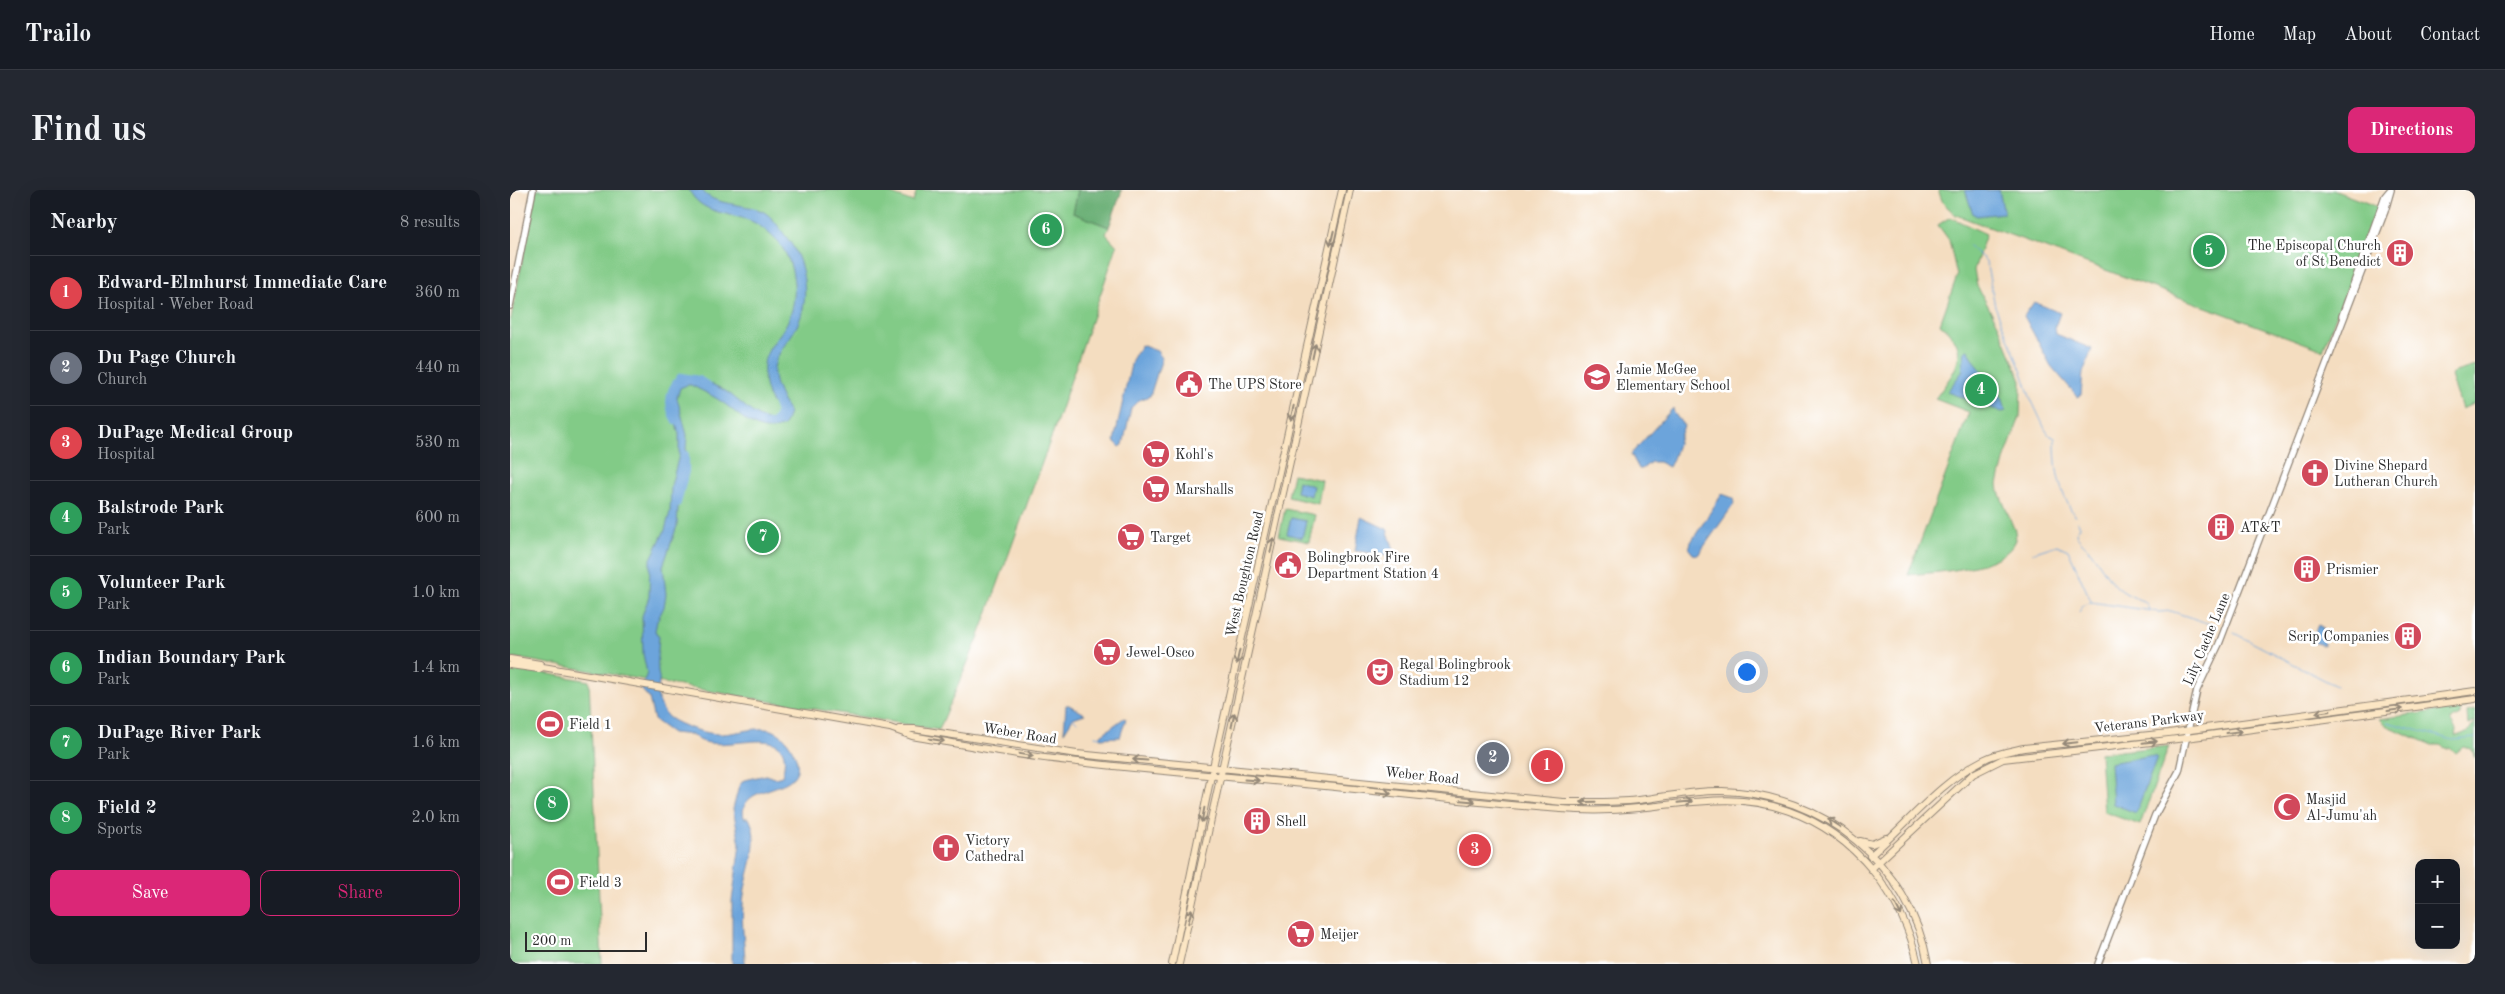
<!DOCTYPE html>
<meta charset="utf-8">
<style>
:root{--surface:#171b24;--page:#242831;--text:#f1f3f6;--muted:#9ea1a6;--line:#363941;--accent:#db2777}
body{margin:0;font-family:"Old Standard TT",serif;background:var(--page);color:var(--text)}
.controls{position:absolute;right:15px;bottom:15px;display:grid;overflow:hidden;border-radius:10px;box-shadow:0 5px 20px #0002}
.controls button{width:45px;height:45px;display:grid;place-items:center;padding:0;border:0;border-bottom:1px solid var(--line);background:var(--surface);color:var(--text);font:25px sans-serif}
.scale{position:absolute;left:15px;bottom:12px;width:122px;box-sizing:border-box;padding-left:5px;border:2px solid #2b2b2b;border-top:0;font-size:14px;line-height:18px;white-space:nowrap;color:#2b2b2b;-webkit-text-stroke:4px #fff;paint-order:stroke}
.you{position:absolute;left:1236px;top:481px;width:18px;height:18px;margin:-12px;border:4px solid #fff;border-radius:50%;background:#1a73e8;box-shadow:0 0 0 8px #1a73e833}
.badge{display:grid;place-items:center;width:32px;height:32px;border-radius:50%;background:var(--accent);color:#fff;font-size:16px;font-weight:700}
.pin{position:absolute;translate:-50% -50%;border:2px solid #fff;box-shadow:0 1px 5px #0006}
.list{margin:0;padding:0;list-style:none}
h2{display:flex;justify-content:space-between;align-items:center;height:65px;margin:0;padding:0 20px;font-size:21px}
h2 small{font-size:16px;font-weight:400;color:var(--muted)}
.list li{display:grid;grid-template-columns:32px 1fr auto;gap:15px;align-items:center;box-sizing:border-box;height:75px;padding:0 20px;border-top:1px solid var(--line)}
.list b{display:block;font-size:19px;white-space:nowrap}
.list p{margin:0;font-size:16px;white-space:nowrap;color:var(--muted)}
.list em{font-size:16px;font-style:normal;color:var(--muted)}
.actions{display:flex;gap:10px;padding:15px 20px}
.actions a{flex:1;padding:11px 0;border:1px solid var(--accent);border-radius:10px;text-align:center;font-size:18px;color:var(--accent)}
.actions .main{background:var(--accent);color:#fff}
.map{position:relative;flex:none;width:1965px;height:774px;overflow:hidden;border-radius:10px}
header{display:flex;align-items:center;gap:30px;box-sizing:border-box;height:70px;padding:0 25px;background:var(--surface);border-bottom:1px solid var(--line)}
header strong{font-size:24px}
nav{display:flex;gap:28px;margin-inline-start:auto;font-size:18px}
.intro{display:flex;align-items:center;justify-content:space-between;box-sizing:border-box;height:120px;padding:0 30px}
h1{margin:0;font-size:35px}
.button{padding:12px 22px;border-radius:10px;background:var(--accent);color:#fff;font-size:18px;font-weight:700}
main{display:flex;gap:30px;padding:0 30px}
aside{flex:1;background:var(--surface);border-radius:10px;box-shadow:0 5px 20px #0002}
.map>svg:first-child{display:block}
</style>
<header>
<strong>Trailo</strong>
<nav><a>Home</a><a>Map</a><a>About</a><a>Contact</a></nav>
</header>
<div class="intro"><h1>Find us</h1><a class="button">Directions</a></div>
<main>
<aside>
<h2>Nearby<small>8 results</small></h2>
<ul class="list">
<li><span class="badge" style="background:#e0444e">1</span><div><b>Edward-Elmhurst Immediate Care</b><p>Hospital · Weber Road</p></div><em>360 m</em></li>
<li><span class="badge" style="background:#6b7280">2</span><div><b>Du Page Church</b><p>Church</p></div><em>440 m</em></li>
<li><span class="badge" style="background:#e0444e">3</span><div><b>DuPage Medical Group</b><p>Hospital</p></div><em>530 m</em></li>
<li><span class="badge" style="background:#2e9e5b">4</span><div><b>Balstrode Park</b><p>Park</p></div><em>600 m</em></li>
<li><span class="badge" style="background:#2e9e5b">5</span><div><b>Volunteer Park</b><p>Park</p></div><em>1.0 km</em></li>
<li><span class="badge" style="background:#2e9e5b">6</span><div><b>Indian Boundary Park</b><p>Park</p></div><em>1.4 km</em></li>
<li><span class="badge" style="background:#2e9e5b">7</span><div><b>DuPage River Park</b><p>Park</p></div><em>1.6 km</em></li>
<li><span class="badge" style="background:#2e9e5b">8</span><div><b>Field 2</b><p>Sports</p></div><em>2.0 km</em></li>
</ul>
<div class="actions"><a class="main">Save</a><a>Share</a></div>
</aside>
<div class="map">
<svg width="1965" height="774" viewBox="0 0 1965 774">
<rect width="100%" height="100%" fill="#fff"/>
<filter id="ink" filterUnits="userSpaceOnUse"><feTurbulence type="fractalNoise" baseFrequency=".02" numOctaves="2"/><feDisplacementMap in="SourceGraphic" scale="10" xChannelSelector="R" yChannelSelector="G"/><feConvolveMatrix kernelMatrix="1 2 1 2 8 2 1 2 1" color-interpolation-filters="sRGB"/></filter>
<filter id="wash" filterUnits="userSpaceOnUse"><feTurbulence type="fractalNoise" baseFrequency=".0096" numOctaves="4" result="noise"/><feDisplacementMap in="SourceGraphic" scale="20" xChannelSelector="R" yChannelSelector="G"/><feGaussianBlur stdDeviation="1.12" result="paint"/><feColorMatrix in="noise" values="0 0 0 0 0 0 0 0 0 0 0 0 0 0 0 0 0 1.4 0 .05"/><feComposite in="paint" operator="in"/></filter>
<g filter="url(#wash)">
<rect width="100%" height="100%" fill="#f4ddc0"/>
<!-- green -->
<path fill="#82cb87" stroke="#567b59" d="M26,0H371L403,12L407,0H568L563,23L599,37L596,44L607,56L541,248L469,446L429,540L0,467V134Z
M1428,0H1823L1868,17L1813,160L1446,25L1433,13Z
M1440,27L1476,44L1464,80L1467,96L1488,134L1511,191L1510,227L1495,267L1488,294L1489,302L1505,341L1506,350C1494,380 1425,382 1398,385L1459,222L1425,209C1445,180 1464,162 1430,134L1447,86L1439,50L1428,35Z
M1965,176V213L1952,219L1941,186L1942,183Z
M783,284L812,290L808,314L778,307Z
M775,319L805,325L799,352L769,346Z
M0,477L79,491L92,774H0Z
M1956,517L1950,520L1951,525L1940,530L1946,540L1945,546C1952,545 1963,540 1964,532L1958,535L1957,522L1965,520V568L1962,559L1953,557L1946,563L1940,557L1937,559L1930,555H1922L1877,536L1869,529Z
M1659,556L1630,635L1594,622L1590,563Z"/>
<!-- forest -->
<path fill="#69af74" stroke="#4a6d50" d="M568,0H612L599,37L563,23Z"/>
<!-- water -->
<path fill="#6ca4db" stroke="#4c6883" d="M179,0H192C202,16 235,13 252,21C262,25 273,43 280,52C296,76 300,110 287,136C280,150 262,167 264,184C264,196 274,212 279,223L274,236C246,248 230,223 209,210C200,204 190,200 181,195H177L170,198L167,208L177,245L175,275L169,303L167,336L153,376L156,404L154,417L147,431L145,441L149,447C148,458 147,470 148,481C148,485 150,488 149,492C149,497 147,502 148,507C150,514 153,522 158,527C170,536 198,545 212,544C242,542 267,526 284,563C305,608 225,589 234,628H239C253,656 234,685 233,715C231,735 235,755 235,774H222V711L230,654L223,619L229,596L234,590L256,585L265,588L272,586C290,521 205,572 183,545L162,543L144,530L139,508L131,499L137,483L133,464L132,426L139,407L140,371L155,340L160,322L161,296L169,265V244L158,207L171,187C186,189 199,192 212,199C230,209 243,229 265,232L272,226C271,222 267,219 263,214C255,203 253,188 254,174C255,161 267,149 274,138C290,114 287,74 268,52C260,44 252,36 241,31C219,22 192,25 179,0Z
M1455,0H1489L1494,23L1467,26L1463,24Z
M1524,112L1550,123L1545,137L1546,144L1582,159L1573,183L1571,205L1568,207L1541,176L1514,126Z
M631,155L647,161L652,168L640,206L629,210L621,218L613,255L610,257L604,251L622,170Z
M1458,160L1477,190L1493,210L1496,221L1492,222L1437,202L1452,182L1455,161Z
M1163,218L1164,223L1174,236C1168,249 1166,265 1159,277L1149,272H1141L1132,279H1129L1121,264Z
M788,291L803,296L801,306L786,302Z
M1212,304L1223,308L1224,314L1188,365L1183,364L1179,359L1181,352Z
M851,327L877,339L886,366L845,361Z
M781,328L796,331L792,348L777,344Z
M1808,435L1812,437L1814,456L1801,451Z
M556,515H559L575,524L563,528L554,542Z
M614,528L616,529L610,547L590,548L591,545Z
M1638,566L1647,567L1626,623L1603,614L1600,573Z"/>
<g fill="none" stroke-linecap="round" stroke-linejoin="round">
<!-- stream -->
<path stroke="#6ca4db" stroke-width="1" d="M1459,56L1476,71L1485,116L1513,185L1520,207L1535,239L1539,245L1545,248C1545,278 1548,300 1565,326
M1568,332L1570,337L1566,343C1571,355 1573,352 1580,361C1601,388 1600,400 1636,412L1639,420
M1522,363L1547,355L1558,360L1581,411
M1569,422L1573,416L1581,412L1649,422L1661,421L1706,436
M1724,443L1826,496
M563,528L567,532
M1877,532L1943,550L1965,548
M585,546L590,547"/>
<!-- river -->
<path stroke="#6ca4db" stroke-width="8" d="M166,231C156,214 159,200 171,187L189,190L198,196
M258,234L263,235L270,223L267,214
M167,313L175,281V265"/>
</g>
</g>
<g filter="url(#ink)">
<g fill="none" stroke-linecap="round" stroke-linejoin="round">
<defs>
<path id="tertiary" d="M0,116L23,0
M1832,126L1875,6L1880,0
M1588,774L1645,625L1669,581L1687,500L1709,454L1875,21L1881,0"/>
<path id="secondary" d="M0,469L30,474L33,477L380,538L402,546C444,553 485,561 527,567C616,579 705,585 794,594C880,602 965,613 1051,619C1076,621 1102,621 1128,618C1181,613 1227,602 1279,621C1346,645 1393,706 1408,774
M0,475L29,479L33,477
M389,539H404L567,564L1053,612C1078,612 1104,613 1129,610C1157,607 1184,600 1212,601C1313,603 1400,674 1418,774
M1350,651L1362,654L1376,648
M1360,666C1397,634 1430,592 1473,570C1486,563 1500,561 1514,558L1659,543L1965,501
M1361,679L1463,584L1493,569L1676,548L1965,509
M662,774L701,586L832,0
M669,774L840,0"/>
</defs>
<!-- tertiary casing -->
<use href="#tertiary" stroke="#908476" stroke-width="8"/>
<!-- secondary casing -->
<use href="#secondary" stroke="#908476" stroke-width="8"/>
<!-- tertiary -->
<use href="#tertiary" stroke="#fff" stroke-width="5.5"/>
<!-- secondary -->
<use href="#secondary" stroke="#fce6c4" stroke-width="6"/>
</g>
<!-- one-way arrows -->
<defs><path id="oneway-shaft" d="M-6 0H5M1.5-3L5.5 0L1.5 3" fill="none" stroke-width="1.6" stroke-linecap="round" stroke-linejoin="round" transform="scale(1.25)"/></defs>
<g stroke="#948878">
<use href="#oneway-shaft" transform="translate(822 48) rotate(103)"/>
<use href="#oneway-shaft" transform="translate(804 161) rotate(-78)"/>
<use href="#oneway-shaft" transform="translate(782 223) rotate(103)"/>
<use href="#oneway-shaft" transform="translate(762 355) rotate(-78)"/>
<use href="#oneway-shaft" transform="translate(728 467) rotate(102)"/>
<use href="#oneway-shaft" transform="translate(1885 520) rotate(-8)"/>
<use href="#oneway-shaft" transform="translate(1813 522) rotate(172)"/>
<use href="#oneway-shaft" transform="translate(723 530) rotate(-78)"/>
<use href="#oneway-shaft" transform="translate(1724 542) rotate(-8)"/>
<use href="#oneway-shaft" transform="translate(427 550) rotate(10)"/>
<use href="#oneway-shaft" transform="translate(1640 552) rotate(-6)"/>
<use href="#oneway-shaft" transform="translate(1560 553) rotate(174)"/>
<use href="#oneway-shaft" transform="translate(516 565) rotate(10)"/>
<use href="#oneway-shaft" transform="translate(630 570) rotate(-176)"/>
<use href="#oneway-shaft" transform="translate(742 590) rotate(4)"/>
<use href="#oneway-shaft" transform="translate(874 603) rotate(6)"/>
<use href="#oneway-shaft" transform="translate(958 611) rotate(5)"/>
<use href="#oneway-shaft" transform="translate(1078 612) rotate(179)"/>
<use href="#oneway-shaft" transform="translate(1175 612) rotate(-6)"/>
<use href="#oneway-shaft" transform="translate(693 625) rotate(101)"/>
<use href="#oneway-shaft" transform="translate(1324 633) rotate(-147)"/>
<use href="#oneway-shaft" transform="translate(1388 719) rotate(63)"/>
<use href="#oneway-shaft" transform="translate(680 726) rotate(-77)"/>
</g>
</g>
<!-- icons -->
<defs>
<symbol id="building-disc" viewBox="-11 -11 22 22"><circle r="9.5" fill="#d1495b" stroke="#fff"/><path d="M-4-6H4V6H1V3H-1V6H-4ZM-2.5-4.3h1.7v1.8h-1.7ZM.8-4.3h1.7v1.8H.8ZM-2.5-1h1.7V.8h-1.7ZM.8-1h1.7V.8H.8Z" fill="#fff"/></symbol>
<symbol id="school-disc" viewBox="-11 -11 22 22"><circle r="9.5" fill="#d1495b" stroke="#fff"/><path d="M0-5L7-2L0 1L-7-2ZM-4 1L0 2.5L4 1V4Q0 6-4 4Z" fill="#fff"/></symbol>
<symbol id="civic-disc" viewBox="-11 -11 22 22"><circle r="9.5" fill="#d1495b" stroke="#fff"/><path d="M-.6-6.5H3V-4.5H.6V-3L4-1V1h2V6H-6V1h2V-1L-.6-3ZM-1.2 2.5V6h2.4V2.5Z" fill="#fff"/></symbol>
<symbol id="supermarket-disc" viewBox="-11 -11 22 22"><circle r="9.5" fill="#d1495b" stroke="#fff"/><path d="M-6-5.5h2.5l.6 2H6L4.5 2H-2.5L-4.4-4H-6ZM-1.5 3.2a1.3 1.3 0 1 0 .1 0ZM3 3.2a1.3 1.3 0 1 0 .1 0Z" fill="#fff"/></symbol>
<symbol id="church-disc" viewBox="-11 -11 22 22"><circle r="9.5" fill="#d1495b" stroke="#fff"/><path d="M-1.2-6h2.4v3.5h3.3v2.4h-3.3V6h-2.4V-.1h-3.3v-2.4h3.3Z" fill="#fff"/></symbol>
<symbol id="theatre-disc" viewBox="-11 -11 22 22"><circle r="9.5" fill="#d1495b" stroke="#fff"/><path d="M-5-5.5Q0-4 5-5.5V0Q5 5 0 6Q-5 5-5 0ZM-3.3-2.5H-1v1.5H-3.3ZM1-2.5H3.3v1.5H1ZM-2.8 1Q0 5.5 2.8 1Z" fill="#fff"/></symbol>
<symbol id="stadium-disc" viewBox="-11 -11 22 22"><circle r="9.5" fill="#d1495b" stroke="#fff"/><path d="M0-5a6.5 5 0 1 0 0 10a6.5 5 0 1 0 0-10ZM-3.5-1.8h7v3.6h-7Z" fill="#fff"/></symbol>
<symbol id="mosque-disc" viewBox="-11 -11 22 22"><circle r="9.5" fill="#d1495b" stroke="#fff"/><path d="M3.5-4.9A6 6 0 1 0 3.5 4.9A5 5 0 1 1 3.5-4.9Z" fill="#fff"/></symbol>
</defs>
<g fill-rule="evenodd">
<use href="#building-disc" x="1874" y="47" width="32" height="32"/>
<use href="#school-disc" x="1071" y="171" width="32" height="32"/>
<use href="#civic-disc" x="663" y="178" width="32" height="32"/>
<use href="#supermarket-disc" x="630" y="248" width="32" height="32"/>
<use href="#church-disc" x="1789" y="267" width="32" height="32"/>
<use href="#supermarket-disc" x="630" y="283" width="32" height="32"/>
<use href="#building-disc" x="1695" y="321" width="32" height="32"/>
<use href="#supermarket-disc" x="605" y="331" width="32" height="32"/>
<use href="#civic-disc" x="762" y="359" width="32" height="32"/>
<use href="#building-disc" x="1781" y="363" width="32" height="32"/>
<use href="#building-disc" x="1882" y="430" width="32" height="32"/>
<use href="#supermarket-disc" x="581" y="446" width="32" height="32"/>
<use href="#theatre-disc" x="854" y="466" width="32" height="32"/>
<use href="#stadium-disc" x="24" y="518" width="32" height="32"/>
<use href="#mosque-disc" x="1761" y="601" width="32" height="32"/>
<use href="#building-disc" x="731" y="615" width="32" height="32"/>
<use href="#church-disc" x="420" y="642" width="32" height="32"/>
<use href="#stadium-disc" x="34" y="676" width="32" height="32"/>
<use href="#supermarket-disc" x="775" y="728" width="32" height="32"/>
</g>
<g text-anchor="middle" stroke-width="5" stroke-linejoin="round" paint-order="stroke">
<!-- poi labels -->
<g font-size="14" fill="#2b2b2b" stroke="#fff" text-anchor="start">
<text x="1871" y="60" text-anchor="end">The Episcopal Church<tspan x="1871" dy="16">of St Benedict</tspan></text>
<text x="1106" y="184">Jamie McGee<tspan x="1106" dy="16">Elementary School</tspan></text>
<text x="698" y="199">The UPS Store</text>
<text x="665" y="269">Kohl's</text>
<text x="1824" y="280">Divine Shepard<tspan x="1824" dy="16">Lutheran Church</tspan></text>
<text x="665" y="304">Marshalls</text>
<text x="1730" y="342">AT&amp;T</text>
<text x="640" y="352">Target</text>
<text x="797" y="372">Bolingbrook Fire<tspan x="797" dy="16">Department Station 4</tspan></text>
<text x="1816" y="384">Prismier</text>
<text x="1879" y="451" text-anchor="end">Scrip Companies</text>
<text x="616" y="467">Jewel-Osco</text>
<text x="889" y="479">Regal Bolingbrook<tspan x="889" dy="16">Stadium 12</tspan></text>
<text x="59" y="539">Field 1</text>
<text x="1796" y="614">Masjid<tspan x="1796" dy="16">Al-Jumu'ah</tspan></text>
<text x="766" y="636">Shell</text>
<text x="455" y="655">Victory<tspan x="455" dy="16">Cathedral</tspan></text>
<text x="69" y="697">Field 3</text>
<text x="810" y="749">Meijer</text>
</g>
<!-- street labels -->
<g font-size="14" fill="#2b2b2b" stroke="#fff">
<text transform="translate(734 384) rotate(-77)" y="5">West Boughton Road</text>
<text transform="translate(1696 449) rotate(-67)" y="5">Lily Cache Lane</text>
<text transform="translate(1639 531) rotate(-7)" y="5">Veterans Parkway</text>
<text transform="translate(510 543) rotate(9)" y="5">Weber Road</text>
<text transform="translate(912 585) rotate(6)" y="5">Weber Road</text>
</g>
</g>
</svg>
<div class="controls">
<button>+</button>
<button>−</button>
</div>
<div class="scale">200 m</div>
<div class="you"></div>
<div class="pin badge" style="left:1037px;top:576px;background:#e0444e">1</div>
<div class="pin badge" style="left:983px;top:568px;background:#6b7280">2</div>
<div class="pin badge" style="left:965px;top:660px;background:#e0444e">3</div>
<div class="pin badge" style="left:1471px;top:200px;background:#2e9e5b">4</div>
<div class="pin badge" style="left:1699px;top:61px;background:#2e9e5b">5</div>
<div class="pin badge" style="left:536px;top:40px;background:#2e9e5b">6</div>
<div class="pin badge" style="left:253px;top:347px;background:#2e9e5b">7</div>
<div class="pin badge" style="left:42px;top:614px;background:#2e9e5b">8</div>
</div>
</main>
